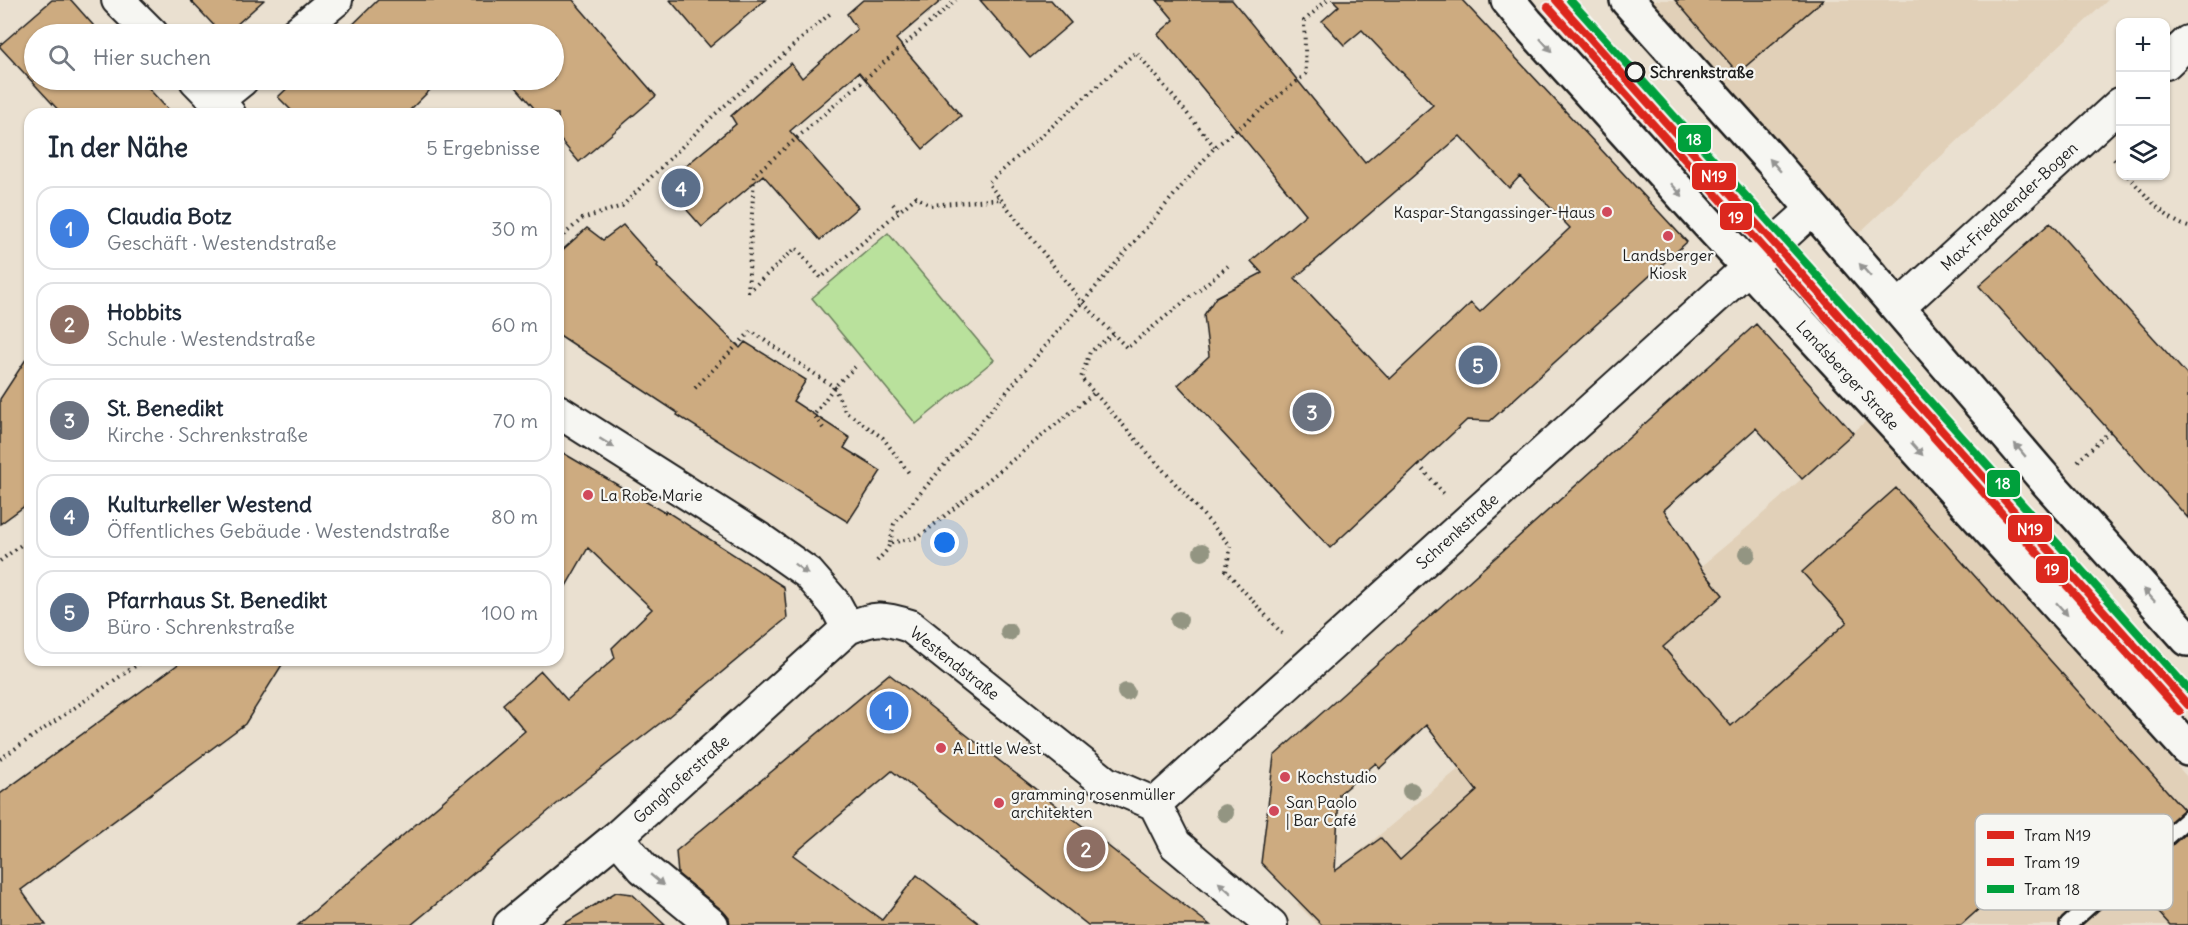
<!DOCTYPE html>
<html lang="de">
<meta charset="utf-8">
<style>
:root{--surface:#fff;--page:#f2f2f3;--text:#1f2937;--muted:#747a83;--line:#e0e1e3;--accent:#ea580c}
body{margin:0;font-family:Delius,sans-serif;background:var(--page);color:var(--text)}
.controls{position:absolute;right:18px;top:18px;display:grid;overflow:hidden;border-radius:12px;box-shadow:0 2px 4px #0004}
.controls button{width:54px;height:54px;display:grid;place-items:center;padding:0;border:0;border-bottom:2px solid var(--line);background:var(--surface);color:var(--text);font:30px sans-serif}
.you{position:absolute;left:945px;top:543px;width:21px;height:21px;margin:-15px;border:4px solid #fff;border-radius:50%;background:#1a73e8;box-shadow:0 0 0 9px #1a73e833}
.badge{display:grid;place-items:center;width:39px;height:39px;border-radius:50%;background:var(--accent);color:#fff;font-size:20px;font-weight:700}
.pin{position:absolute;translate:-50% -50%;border:3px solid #fff;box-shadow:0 2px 6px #0006}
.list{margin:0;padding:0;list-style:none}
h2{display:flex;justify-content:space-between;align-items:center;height:78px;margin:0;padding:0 24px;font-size:26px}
h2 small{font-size:20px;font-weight:400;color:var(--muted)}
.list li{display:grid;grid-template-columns:39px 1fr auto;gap:18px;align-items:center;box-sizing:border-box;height:84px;margin:0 12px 12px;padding:0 12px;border:2px solid var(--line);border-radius:18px}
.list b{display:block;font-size:22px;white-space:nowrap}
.list p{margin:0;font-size:20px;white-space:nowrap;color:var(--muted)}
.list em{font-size:20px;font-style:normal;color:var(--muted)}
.icon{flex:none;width:33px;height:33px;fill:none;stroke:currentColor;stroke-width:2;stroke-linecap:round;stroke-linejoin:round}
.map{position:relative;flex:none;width:2188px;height:925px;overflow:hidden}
.search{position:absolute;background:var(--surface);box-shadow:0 2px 4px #0004;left:24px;top:24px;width:540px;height:66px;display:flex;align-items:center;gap:15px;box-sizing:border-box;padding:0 21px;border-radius:33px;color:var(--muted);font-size:22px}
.panel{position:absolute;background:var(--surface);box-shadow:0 2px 4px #0004;left:24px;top:108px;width:540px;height:558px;border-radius:18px}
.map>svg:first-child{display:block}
</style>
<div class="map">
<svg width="2188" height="925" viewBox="0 0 2188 925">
<rect width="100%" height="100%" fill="#eae0d0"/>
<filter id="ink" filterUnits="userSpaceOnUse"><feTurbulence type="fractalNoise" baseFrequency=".0167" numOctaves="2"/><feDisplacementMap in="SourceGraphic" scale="12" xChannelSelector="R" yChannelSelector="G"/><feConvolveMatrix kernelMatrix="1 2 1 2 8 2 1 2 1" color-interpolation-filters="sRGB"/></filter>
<g filter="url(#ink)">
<!-- built -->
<path fill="#e1d0b8" d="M1651,0H2108L1859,233Z
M1866,421L2188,778V925H1318L1297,904L1749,526Z"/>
<!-- green -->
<path fill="#b9e19c" stroke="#6a7e5c" stroke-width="1.5" d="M888,233L994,360L916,424L812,298Z"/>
<!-- building -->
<path fill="#cdab80" stroke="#1c1c1c" stroke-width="1.5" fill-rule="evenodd" d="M52,0H71L101,34H34V80H141L172,114H62L0,47V45Z
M190,0H264L226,34H222Z
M378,0H573L656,96L579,162L558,137V114H539L510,80H554V34H343Z
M670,0H765L710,47Z
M863,0H942L896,39L961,116L923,149L859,72L790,131L858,207L820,240L763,175L702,227L664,184L736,124L731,116L791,63L802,78L857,29L847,14Z
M980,0H1051L1071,23L1030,58Z
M1157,0H1232L1365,163L1433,105L1362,30L1344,45L1322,21L1339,6L1333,0H1462L1687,242L1490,421L1467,420L1330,548L1178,385L1209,356L1204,315L1216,297L1262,273L1251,261L1306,214L1158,34L1174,20ZM1460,136L1509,188L1520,176L1570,228L1480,312L1471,303L1390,379L1295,278Z
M1675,0H1823L1738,73Z
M296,80H440L406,114H295L278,97Z
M2050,223L2188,376V518L1979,286Z
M623,225L658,264L657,266L740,348L745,342L806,380L793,401L850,438L844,448L881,471L848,522L677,415L678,413L558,334V254L587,228L603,240Z
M1756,324L1853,433L1802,479L1756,428L1664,510L1701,568L1723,595L1663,647L1731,726L1847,622L1802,572L1896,488L2184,810L2118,868L2110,860L2086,882L2061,853L2057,856L2048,847L1961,925H1322L1261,863L1274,756ZM1426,725L1477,791L1400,860L1381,838L1335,871L1339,794L1376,763L1380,768Z
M30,353V502L0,524V399Z
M558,450L665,513L666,511L784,587L787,618L668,717L575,789L411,925H298L525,731L503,704L541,671L567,700L615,658L612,648L652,609L588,548L558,600Z
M184,660H285L245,724L21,890L46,925H0V794Z
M889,674L1155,883L1210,925H1088L892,771L793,855L882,920L917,875L981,925H730L729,918L723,911L678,874L676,851Z
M2188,831V925H2170L2131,882Z
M616,892L632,894L665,925H562Z"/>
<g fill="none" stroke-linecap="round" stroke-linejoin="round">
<defs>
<path id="service" d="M2068,925L2188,818"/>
<path id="minor" d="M118,0L152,34
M295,34L336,0
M2166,63L2188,42
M196,80L229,114
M216,101L242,80
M1898,308L2120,104
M558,411L761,540L808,573L835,604L848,628
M1155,804L1813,209
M617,837L643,868L712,925
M510,925L617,837L848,628C875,617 882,617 910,626L1106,783L1155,804L1175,844L1271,925"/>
<path id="secondary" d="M1508,0L1527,23L1705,220L1904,435L2188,749
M1627,0L1771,160L2049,484L2188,639"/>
</defs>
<!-- service casing -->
<use href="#service" stroke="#1c1c1c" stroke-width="20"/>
<!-- minor casing -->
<use href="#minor" stroke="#1c1c1c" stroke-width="36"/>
<!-- secondary casing -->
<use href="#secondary" stroke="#1c1c1c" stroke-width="38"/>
<!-- path -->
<path stroke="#1c1c1c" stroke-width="4" stroke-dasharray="1.5 4.5" stroke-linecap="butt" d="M1215,147L1136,52L988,183L1082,302L1127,348L1228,266
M2114,159L2120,167
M2128,176C2146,195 2163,218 2188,227
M893,204L899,211
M559,239L582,219L622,206L713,116L833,11
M748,292L754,175L956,0
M748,292L796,248L821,278L916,197L930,205L1001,199
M1113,334L1090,352L1081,378L1231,546L1226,571L1285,637
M695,388L751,331L834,387L845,411L883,438L909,473
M823,428L814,415L834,387L855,367
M2078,461L2110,431
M1419,465L1444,494
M890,543L894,524L1215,147L1306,74L1304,21L1327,0
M0,561L30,538
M877,561L887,550L890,543L919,537L1094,393
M0,759L144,660"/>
<!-- service -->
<use href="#service" stroke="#f6f6f2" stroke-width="15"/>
<!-- minor -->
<use href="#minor" stroke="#f6f6f2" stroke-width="32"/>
<!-- secondary -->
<use href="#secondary" stroke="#f6f6f2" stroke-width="33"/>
<defs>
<path id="tram-1" d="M1556,0L2188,705"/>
<path id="tram-2" d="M1548,7L2180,712"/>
<path id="tram-3" d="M1570,0L2188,689"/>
</defs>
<!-- tram-1 casing -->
<use href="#tram-1" stroke="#f6f6f2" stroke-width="12"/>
<!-- tram-2 casing -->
<use href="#tram-2" stroke="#f6f6f2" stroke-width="12"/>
<!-- tram-3 casing -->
<use href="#tram-3" stroke="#f6f6f2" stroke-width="12"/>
<!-- tram-1 -->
<use href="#tram-1" stroke="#dc281e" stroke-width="8"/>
<!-- tram-2 -->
<use href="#tram-2" stroke="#dc281e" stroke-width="8"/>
<!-- tram-3 -->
<use href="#tram-3" stroke="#00a03c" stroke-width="8"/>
</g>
<!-- trees -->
<g fill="#939582">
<circle cx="1202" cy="552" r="9"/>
<circle cx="1747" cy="554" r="9"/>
<circle cx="1179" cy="620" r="9"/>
<circle cx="1009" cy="632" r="9"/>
<circle cx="1126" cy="692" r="9"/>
<circle cx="1411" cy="791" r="9"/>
<circle cx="1225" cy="813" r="9"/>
</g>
<!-- one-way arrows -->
<defs><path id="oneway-solid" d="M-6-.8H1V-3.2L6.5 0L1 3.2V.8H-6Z" transform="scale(1.5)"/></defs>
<g fill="#949492">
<use href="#oneway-solid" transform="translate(1546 45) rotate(48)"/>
<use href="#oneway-solid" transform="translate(1775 165) rotate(-131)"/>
<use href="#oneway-solid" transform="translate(1677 190) rotate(48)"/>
<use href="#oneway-solid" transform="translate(1865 270) rotate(-131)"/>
<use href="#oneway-solid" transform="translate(607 443) rotate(32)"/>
<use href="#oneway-solid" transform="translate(1917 449) rotate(48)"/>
<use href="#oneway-solid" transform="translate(2020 450) rotate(-130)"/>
<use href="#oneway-solid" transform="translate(801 569) rotate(37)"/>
<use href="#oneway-solid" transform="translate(2149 595) rotate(-132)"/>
<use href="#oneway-solid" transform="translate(2062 609) rotate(48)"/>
<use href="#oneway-solid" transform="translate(657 880) rotate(40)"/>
<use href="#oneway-solid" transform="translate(1225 888) rotate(-139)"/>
</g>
</g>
<!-- markers -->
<circle fill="#f6f6f2" stroke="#1c1c1c" stroke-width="3" cx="1635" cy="72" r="9"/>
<g fill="#d1495b" stroke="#f6f6f2" stroke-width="2">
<circle cx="1607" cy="212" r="6"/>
<circle cx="1668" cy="236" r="6"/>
<circle cx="588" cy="495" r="6"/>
<circle cx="941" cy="748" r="6"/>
<circle cx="1285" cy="777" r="6"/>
<circle cx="999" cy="803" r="6"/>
<circle cx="1274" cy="811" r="6"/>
</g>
<g text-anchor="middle" stroke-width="4.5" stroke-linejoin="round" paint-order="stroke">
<!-- stop labels -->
<g font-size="16" font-weight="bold" fill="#1c1c1c" stroke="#f6f6f2" text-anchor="start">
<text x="1650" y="78">Schrenkstraße</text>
</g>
<!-- street labels -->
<g font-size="16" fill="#1c1c1c" stroke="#f6f6f2">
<text transform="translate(2009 206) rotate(-43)" y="6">Max-Friedlaender-Bogen</text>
<text transform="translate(1848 375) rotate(47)" y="6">Landsberger Straße</text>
<text transform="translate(1457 531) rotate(-42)" y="6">Schrenkstraße</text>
<text transform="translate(955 663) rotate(38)" y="6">Westendstraße</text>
<text transform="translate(681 779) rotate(-42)" y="6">Ganghoferstraße</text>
</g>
<!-- poi labels -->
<g font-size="16" fill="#1c1c1c" stroke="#f6f6f2" text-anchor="start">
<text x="1595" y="218" text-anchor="end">Kaspar-Stangassinger-Haus</text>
<text x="1668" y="261" text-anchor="middle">Landsberger<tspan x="1668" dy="18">Kiosk</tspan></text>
<text x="600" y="501">La Robe Marie</text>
<text x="953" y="754">A Little West</text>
<text x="1297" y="783">Kochstudio</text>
<text x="1011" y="800">gramming rosenmüller<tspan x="1011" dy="18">architekten</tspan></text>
<text x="1286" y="808">San Paolo<tspan x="1286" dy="18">| Bar Café</tspan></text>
</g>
</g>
<!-- legend -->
<rect x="1975" y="814" width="198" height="96" rx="9" fill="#f6f6f2" stroke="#b5b5b2" stroke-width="1.5"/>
<rect x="1987" y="831" width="27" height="8" fill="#dc281e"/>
<rect x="1987" y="858" width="27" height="8" fill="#dc281e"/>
<rect x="1987" y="885" width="27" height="8" fill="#00a03c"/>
<g font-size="16" fill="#1c1c1c">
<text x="2024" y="841">Tram N19</text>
<text x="2024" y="868">Tram 19</text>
<text x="2024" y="895">Tram 18</text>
</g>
<g stroke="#f6f6f2" stroke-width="2">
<rect x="1677" y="124" width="35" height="29" rx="6" fill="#00a03c"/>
<rect x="1691" y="162" width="46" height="29" rx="6" fill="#dc281e"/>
<rect x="1719" y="202" width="34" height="29" rx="6" fill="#dc281e"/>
<rect x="1986" y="469" width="35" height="29" rx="6" fill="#00a03c"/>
<rect x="2007" y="514" width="46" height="29" rx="6" fill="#dc281e"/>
<rect x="2035" y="555" width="34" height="29" rx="6" fill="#dc281e"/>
</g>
<g font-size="16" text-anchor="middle" font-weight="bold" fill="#fff">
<text x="1694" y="145">18</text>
<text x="1714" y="182">N19</text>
<text x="1736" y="223">19</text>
<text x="2003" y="489">18</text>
<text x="2030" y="535">N19</text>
<text x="2052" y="575">19</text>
</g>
</svg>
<div class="controls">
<button>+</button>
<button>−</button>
<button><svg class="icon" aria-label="layers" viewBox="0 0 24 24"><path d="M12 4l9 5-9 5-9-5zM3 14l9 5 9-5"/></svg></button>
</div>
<div class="you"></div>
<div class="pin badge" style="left:889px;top:711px;background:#3f7fe0">1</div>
<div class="pin badge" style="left:1086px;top:849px;background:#8d6e63">2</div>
<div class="pin badge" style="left:1312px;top:412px;background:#6b7280">3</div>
<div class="pin badge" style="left:681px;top:188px;background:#5c6f8a">4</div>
<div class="pin badge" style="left:1478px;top:365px;background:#5c6f8a">5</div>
<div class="search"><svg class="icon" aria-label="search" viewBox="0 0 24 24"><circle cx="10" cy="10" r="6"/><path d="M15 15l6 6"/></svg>Hier suchen</div>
<section class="panel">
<h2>In der Nähe<small>5 Ergebnisse</small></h2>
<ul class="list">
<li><span class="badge" style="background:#3f7fe0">1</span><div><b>Claudia Botz</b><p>Geschäft · Westendstraße</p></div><em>30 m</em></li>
<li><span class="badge" style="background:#8d6e63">2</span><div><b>Hobbits</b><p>Schule · Westendstraße</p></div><em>60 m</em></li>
<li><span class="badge" style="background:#6b7280">3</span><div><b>St. Benedikt</b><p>Kirche · Schrenkstraße</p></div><em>70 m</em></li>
<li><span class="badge" style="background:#5c6f8a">4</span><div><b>Kulturkeller Westend</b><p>Öffentliches Gebäude · Westendstraße</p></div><em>80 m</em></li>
<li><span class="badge" style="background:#5c6f8a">5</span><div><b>Pfarrhaus St. Benedikt</b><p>Büro · Schrenkstraße</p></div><em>100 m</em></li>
</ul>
</section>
</div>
